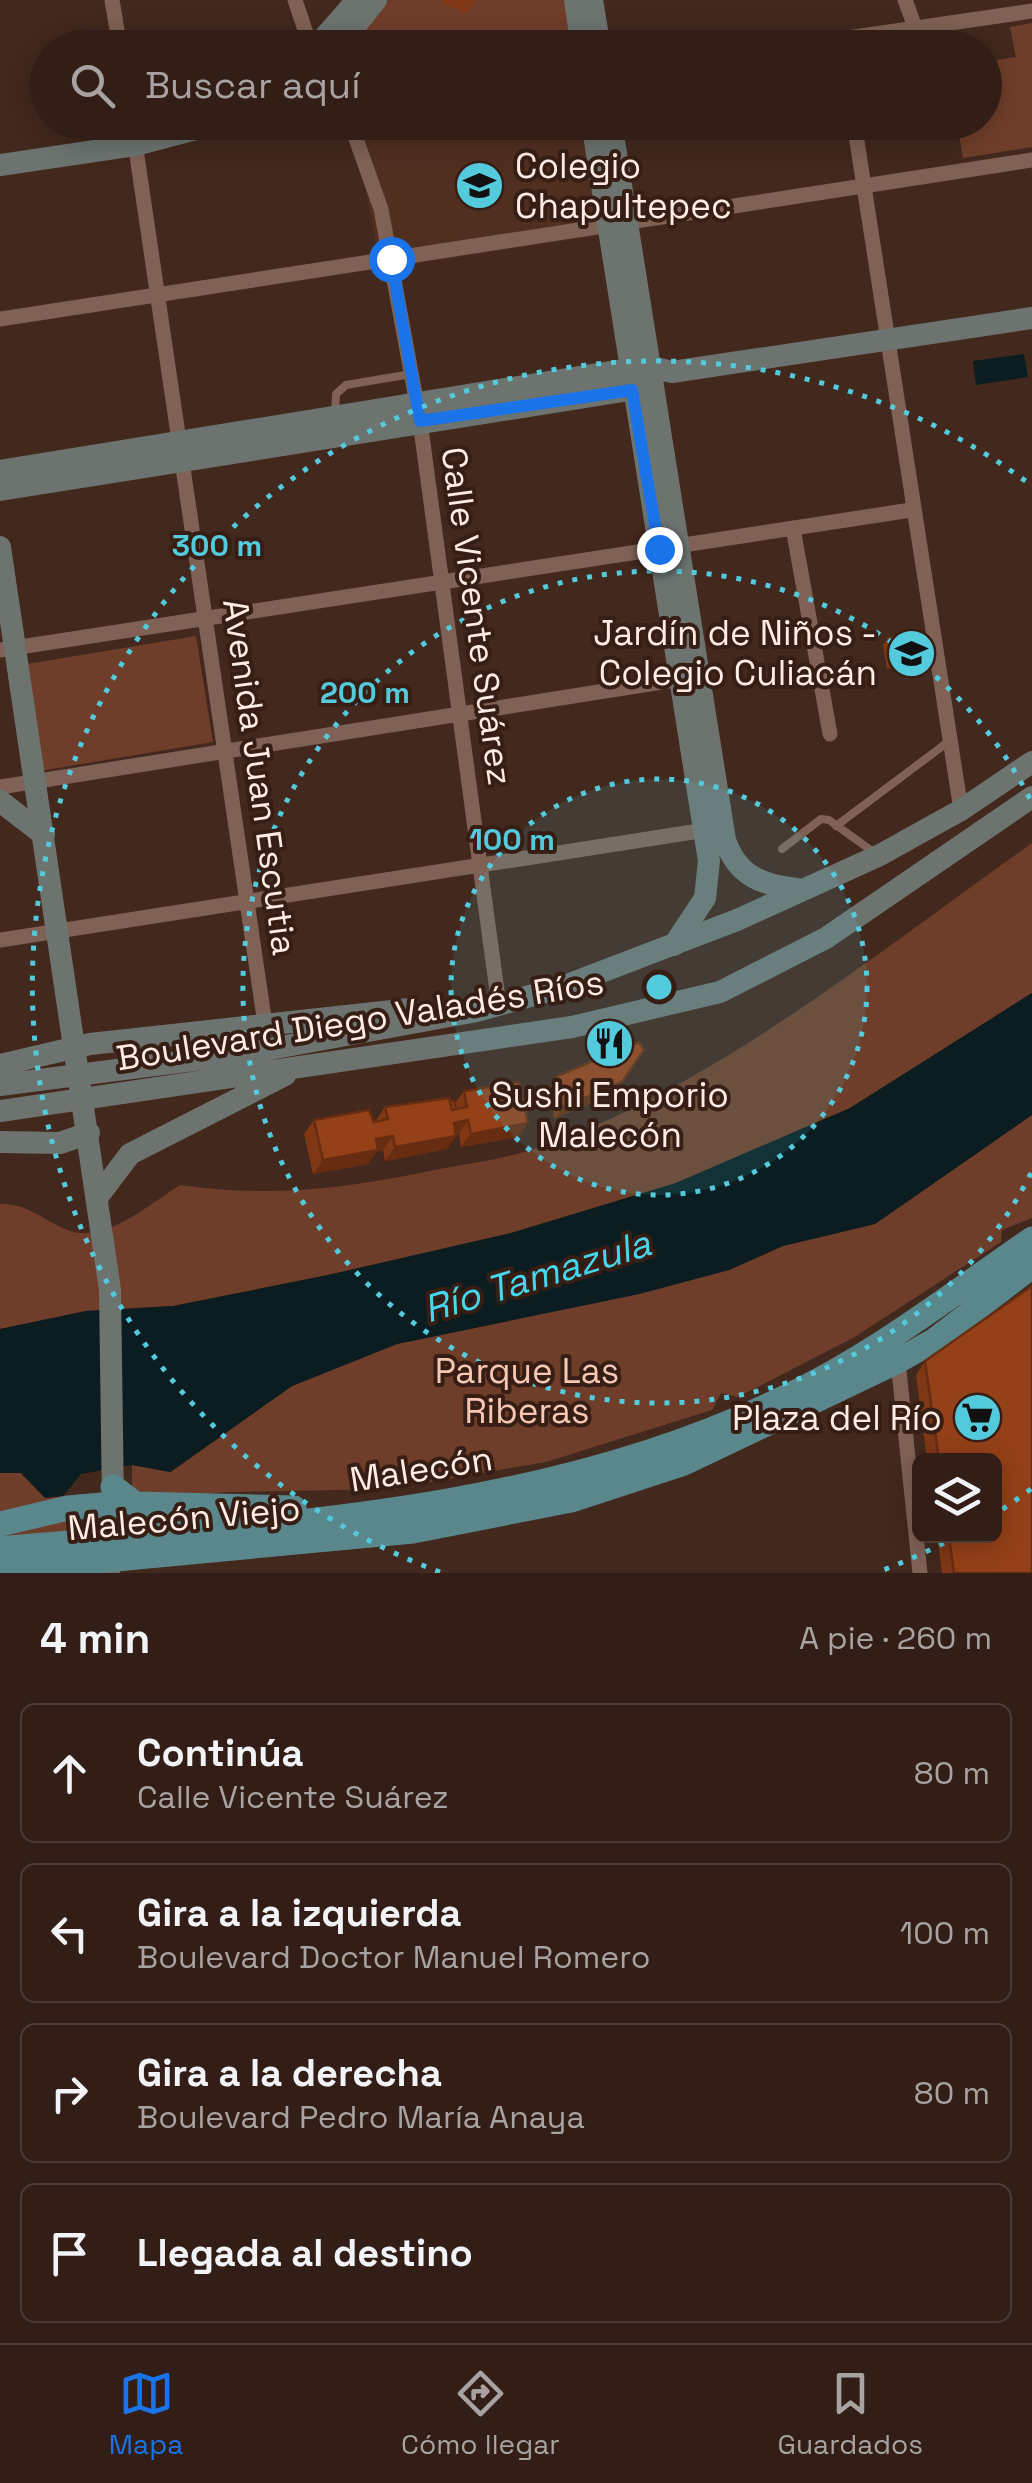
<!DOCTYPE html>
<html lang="es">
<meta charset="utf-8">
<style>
:root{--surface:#321e16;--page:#3d2b23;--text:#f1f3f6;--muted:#a8a2a1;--line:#4d3c35;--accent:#1a73e8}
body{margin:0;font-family:"Space Grotesk",sans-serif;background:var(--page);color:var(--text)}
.controls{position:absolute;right:30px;bottom:30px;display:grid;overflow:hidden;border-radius:15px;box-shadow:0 5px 25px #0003}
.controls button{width:90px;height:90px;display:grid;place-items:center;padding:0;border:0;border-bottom:2px solid var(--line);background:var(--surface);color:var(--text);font:50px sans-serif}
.stop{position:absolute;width:30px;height:30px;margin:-22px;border:8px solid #1a73e8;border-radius:50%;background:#fff}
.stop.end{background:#1a73e8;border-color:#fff;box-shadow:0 2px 10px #0008}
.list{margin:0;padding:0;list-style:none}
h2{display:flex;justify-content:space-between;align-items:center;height:130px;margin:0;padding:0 40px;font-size:42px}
h2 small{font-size:32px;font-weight:400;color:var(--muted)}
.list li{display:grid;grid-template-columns:65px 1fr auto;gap:30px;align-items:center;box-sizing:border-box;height:140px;margin:0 20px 20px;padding:0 20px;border:2px solid var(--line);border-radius:15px}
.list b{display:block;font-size:38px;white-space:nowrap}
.list p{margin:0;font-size:32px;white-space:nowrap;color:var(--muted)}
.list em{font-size:32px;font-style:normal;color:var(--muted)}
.icon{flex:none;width:55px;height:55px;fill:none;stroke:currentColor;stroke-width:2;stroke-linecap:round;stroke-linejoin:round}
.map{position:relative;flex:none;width:1032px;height:1573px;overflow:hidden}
.search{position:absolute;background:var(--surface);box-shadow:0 5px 25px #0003;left:30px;right:30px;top:30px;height:110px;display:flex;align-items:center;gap:25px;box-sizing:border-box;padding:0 35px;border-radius:55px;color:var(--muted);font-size:38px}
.sheet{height:770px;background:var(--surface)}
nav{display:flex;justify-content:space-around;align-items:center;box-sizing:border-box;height:140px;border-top:2px solid var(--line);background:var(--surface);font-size:28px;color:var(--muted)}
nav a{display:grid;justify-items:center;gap:5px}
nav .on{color:var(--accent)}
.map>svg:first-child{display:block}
</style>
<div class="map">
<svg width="1032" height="1573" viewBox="0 0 1032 1573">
<rect width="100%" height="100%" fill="#42281d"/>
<!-- built -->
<path fill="#502f21" d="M342,123H585L601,235L381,269L360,162Z"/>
<!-- green -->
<path fill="#6f3e2a" d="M379,0H567L573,39L518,48H343Z
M1032,23V147L963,158L957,123L984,122L985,62L1016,57L1010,27Z
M196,636L213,742L40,771L21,665Z
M1032,843V993L850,1108L676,1183L511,1233L328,1275L173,1306L86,1311L0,1329V1204C26,1203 42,1219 65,1229C102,1247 151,1203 180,1185C265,1197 336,1190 420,1173C456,1165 496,1161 531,1150C705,1094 882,949 1032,843Z
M1032,1115V1218L1002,1230L1001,1242L853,1338L738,1397L721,1393L712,1410L546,1462L430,1482L418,1475L406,1479L398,1489L224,1492L132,1501V1465L171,1472L292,1386L397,1344L639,1294L729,1270L783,1246L875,1224Z
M0,1473H21L45,1498L63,1496L67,1534L0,1539Z"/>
<!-- water -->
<path fill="#0b1d20" d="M1024,354L1028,377L976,385L973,361Z
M1032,993V1115L875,1224L783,1246L729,1270L639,1294L397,1344L292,1386L170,1472L132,1465L81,1474L63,1496L45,1498L21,1473H0V1329L86,1311L173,1306L328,1275L511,1233L676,1183L850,1108Z"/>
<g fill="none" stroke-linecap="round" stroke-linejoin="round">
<!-- lane -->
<path stroke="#7f6155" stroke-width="8" d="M335,415L336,394L346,385L411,374
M836,826L948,742
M782,849L821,819L829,820L872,851"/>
<!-- street -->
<path stroke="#7f6155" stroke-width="15" d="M112,0L120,48
M295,0L311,48
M905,0L915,27
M779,48L1032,11
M132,122L265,1024
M350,122L381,209L420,421L499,1006
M854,122L961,810
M0,319L1032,160
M793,528L830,734
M0,650L911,510
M0,787L687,678
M0,940L712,829
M898,1361L920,1573"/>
<!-- secondary -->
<path stroke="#6d7470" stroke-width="22" d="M575,0L582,48
M592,0L600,48
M315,48L357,0
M338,48L376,0
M592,122L709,861L705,898L674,945
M611,122L725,840C737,876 762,885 797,889
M0,165L135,145L222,122
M0,471L647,366L672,372L1032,318
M0,490L648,387
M0,547L110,1290L113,1504L109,1573
M0,801L44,835
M0,1065L90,1044L410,1009
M0,1085L248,1053L477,1011L562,987L737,920L880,855L961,810L1032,762
M0,1111L572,1027L720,992L826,938L1032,797
M0,1142L60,1143L89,1133
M99,1195L130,1154L285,1075"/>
<!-- primary -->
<path stroke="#5a878b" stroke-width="25" d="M113,1487L135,1504L294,1508
M0,1524L68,1508L113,1504
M0,1549C265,1525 540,1516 784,1398C874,1355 951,1295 1032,1239
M0,1570L413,1531L571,1500L684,1463L898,1361L935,1340L1032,1266"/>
</g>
<!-- wall -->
<path fill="#7f3715" d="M443,0H475L466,14L441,3Z
M888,638L925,657L920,664L887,669L883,645Z
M557,1076L615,1093L554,1119L550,1087Z
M464,1091L518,1137L461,1147L459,1134H456L447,1149L385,1161L383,1150L377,1151L368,1164L313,1174L304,1134L314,1120H376L385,1107L450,1101L455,1103Z
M1032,1286V1573H942L937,1536H994V1460H927L916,1375L925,1361Z"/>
<!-- shaded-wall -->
<path fill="#682d11" d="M925,657L920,664L887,669L892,662Z
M622,1082L615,1093L554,1119L562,1108Z
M468,1120L459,1134L444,1136L454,1123Z
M528,1123L518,1137L461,1147L471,1134Z
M393,1136L383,1150L377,1151L368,1164L313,1174L323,1160L376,1139Z
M456,1136L447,1149L385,1161L395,1147Z"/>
<!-- building -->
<path fill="#944018" stroke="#682d11" stroke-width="2.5" d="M921,634L925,657L892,662L888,638Z
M639,1042L644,1050L622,1082L562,1108L557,1076Z
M519,1082L528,1123L471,1134L468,1120L454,1123L456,1136L395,1147L393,1136L376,1139L378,1150L323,1160L314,1120L369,1110L374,1122L388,1119L385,1107L449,1098L452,1110L467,1107L464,1091Z
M450,1101H454L456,1109L452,1110Z
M1032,1286V1573H954L949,1536H994V1460H939L925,1361Z"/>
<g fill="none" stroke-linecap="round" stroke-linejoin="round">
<!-- route -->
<path stroke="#1a73e8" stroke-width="12" d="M391,259L420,421L632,390L659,549"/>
</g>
<!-- distance rings -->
<circle cx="659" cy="987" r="208" fill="#54cadd" fill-opacity=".12"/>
<g fill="none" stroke="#54cadd" stroke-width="5" stroke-dasharray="5 10">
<circle cx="659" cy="987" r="208"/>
<path d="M1031 1173A416 416 0 1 1 1031 801"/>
<path d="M1031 1489A625 625 0 0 1 995 1514M957 1536A625 625 0 0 1 878 1572M440 1572A625 625 0 1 1 1031 485"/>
</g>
<!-- icons -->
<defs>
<symbol id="school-disc" viewBox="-11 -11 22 22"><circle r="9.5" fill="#54cadd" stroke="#371e14"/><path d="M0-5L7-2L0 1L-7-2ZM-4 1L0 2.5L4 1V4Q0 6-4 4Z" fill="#111"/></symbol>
<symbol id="restaurant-disc" viewBox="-11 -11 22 22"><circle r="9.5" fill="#54cadd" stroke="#371e14"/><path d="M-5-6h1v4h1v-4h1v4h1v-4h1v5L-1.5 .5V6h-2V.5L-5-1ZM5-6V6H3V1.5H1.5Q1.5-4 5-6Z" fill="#111"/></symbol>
<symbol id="supermarket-disc" viewBox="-11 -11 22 22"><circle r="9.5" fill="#54cadd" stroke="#371e14"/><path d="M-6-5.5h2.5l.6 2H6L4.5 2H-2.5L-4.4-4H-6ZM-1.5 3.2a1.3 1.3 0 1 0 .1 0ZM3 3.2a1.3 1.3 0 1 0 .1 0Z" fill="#111"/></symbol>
</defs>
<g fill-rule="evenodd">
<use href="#school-disc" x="452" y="158" width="55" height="55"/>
<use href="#school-disc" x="884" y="626" width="55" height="55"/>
<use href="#restaurant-disc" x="582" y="1016" width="55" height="55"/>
<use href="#supermarket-disc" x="950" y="1390" width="55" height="55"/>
</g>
<g text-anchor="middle" stroke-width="8" stroke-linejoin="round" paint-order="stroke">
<!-- poi labels -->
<g font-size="35" fill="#feece5" stroke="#371e14" text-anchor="end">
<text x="515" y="178" text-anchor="start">Colegio<tspan x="515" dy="40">Chapultepec</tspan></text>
<text x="877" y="645">Jardín de Niños -<tspan x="877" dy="40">Colegio Culiacán</tspan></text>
<text x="610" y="1107" text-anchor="middle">Sushi Emporio<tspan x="610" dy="40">Malecón</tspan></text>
<text x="942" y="1430">Plaza del Río</text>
</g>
<!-- street labels -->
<g font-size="35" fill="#feece5" stroke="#371e14">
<text transform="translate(477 616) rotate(82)" y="12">Calle Vicente Suárez</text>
<text transform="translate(260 777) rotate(82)" y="12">Avenida Juan Escutia</text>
<text transform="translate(360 1020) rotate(-9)" y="12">Boulevard Diego Valadés Ríos</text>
<text transform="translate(421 1469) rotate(-9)" y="12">Malecón</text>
<text transform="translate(184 1518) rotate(-5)" y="12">Malecón Viejo</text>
</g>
<!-- park labels -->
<g font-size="35" fill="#f8c7b3" stroke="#371e14">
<text x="527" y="1383">Parque Las<tspan x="527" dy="40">Riberas</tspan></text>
</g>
<!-- water labels -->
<g font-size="38" font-style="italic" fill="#46d7ee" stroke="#371e14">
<text transform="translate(537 1276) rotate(-17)" y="13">Río Tamazula</text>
</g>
</g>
<circle cx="659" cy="987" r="15" fill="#54cadd" stroke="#371e14" stroke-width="5"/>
<g font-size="30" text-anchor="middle" font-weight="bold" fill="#54cadd" stroke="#371e14" stroke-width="8" stroke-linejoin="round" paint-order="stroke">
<text x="217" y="556">300 m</text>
<text x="365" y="703">200 m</text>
<text x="512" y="850">100 m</text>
</g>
</svg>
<div class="controls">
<button><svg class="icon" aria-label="layers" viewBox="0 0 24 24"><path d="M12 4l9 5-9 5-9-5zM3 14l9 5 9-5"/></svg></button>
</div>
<div class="stop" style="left:391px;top:259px"></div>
<div class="stop end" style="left:659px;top:549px"></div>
<div class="search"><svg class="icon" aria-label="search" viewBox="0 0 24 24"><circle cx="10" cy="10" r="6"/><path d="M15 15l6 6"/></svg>Buscar aquí</div>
</div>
<section class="sheet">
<h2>4 min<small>A pie · 260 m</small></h2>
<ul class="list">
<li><svg class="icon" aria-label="ahead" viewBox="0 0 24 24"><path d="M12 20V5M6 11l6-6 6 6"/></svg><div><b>Continúa</b><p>Calle Vicente Suárez</p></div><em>80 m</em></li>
<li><svg class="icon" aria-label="left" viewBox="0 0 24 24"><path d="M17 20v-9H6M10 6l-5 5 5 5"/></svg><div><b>Gira a la izquierda</b><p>Boulevard Doctor Manuel Romero</p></div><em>100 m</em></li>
<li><svg class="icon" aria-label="right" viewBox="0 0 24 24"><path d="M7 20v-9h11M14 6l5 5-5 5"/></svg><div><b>Gira a la derecha</b><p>Boulevard Pedro María Anaya</p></div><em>80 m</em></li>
<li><svg class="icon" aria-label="arrive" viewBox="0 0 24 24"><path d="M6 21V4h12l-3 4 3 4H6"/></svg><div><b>Llegada al destino</b></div></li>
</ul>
</section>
<nav>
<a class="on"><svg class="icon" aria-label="map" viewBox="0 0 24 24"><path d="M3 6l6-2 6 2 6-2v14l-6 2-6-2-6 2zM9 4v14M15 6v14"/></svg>Mapa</a>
<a><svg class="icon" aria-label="directions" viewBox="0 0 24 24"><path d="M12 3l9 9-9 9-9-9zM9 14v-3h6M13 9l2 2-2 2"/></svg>Cómo llegar</a>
<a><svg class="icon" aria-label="saved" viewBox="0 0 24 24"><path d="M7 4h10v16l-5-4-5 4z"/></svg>Guardados</a>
</nav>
